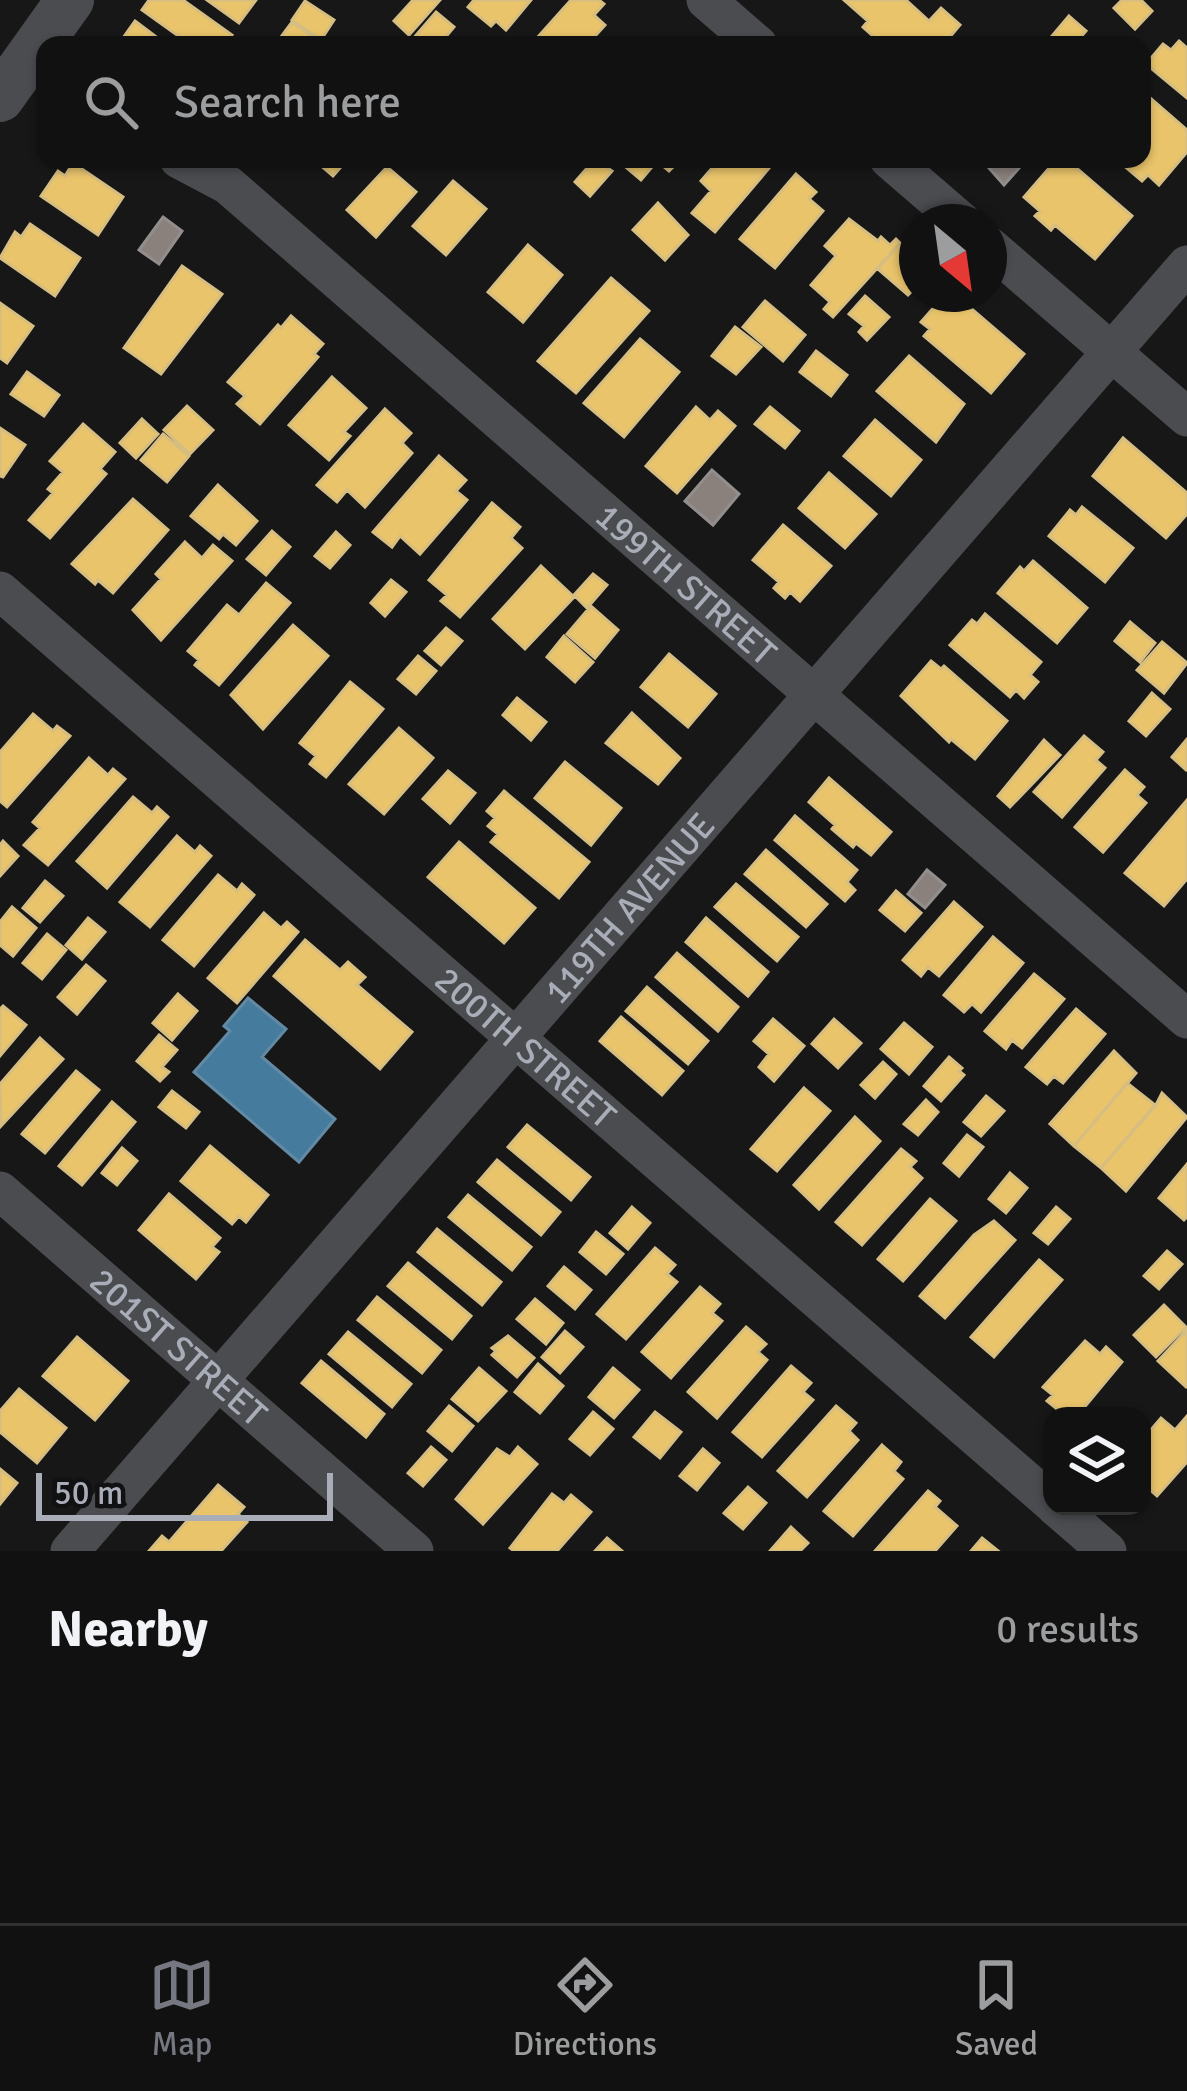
<!DOCTYPE html>
<style>
:root{--surface:#111;--page:#1a1a1a;--text:#f1f3f6;--muted:#9c9d9f;--line:#303131;--accent:#757880}
body{margin:0;font-family:Signika,sans-serif;background:var(--page);color:var(--text)}
.controls{position:absolute;right:36px;bottom:36px;display:grid;overflow:hidden;border-radius:24px;box-shadow:0 3px 9px #0004}
.controls button{width:108px;height:108px;display:grid;place-items:center;padding:0;border:0;border-bottom:3px solid var(--line);background:var(--surface);color:var(--text);font:60px sans-serif}
.compass{position:absolute;left:899px;top:204px;width:108px;height:108px;border-radius:50%;background:var(--surface);box-shadow:0 3px 9px #0004;rotate:151deg}
.scale{position:absolute;left:36px;bottom:30px;width:297px;box-sizing:border-box;padding-left:12px;border:6px solid #a8adb8;border-top:0;font-size:33px;line-height:42px;white-space:nowrap;color:#a8adb8;-webkit-text-stroke:9px #111113;paint-order:stroke}
.list{margin:0;padding:0;list-style:none}
h2{display:flex;justify-content:space-between;align-items:center;height:156px;margin:0;padding:0 48px;font-size:51px}
h2 small{font-size:39px;font-weight:400;color:var(--muted)}
.icon{flex:none;width:66px;height:66px;fill:none;stroke:currentColor;stroke-width:2;stroke-linecap:round;stroke-linejoin:round}
.map{position:relative;flex:none;width:1187px;height:1551px;overflow:hidden}
.search{position:absolute;background:var(--surface);box-shadow:0 3px 9px #0004;left:36px;right:36px;top:36px;height:132px;display:flex;align-items:center;gap:30px;box-sizing:border-box;padding:0 42px;border-radius:24px;color:var(--muted);font-size:45px}
.sheet{height:372px;background:var(--surface)}
nav{display:flex;justify-content:space-around;align-items:center;box-sizing:border-box;height:168px;border-top:3px solid var(--line);background:var(--surface);font-size:33px;color:var(--muted)}
nav a{display:grid;justify-items:center;gap:6px}
nav .on{color:var(--accent)}
.map>svg:first-child{display:block}
</style>
<div class="map">
<svg width="1187" height="1551" viewBox="0 0 1187 1551">
<rect width="100%" height="100%" fill="#171717"/>
<!-- homes -->
<path fill="#e9c46a" stroke="#d6bd81" stroke-width="3" d="M149,0H183L232,35L224,45H191L142,10Z
M207,0H256L239,23Z
M413,0H440L409,35L394,21Z
M474,0H531L506,30L496,21L491,26L468,7Z
M571,0H599L604,4L594,15L605,25L587,45H543L536,39Z
M844,0H906L929,21L941,8L960,25L943,45H883L863,27L868,21Z
M1122,0H1141L1152,11L1135,29L1114,8Z
M305,1L334,20L321,40L292,20Z
M436,12L454,27L439,45H417L412,40Z
M1069,16L1086,31L1074,45H1050L1047,42Z
M135,21L167,45H118Z
M292,22L320,42L318,45H275Z
M1179,41L1187,48V98L1146,64L1163,44L1171,50Z
M1142,91L1187,130V152L1159,185L1148,175L1142,181L1116,159H1142Z
M313,159H348L333,176Z
M595,159L612,171L590,196L575,182Z
M627,159H681L669,171L657,161L641,180L622,164Z
M720,159H761L770,167L715,232L692,213L711,191L701,181Z
M1057,159H1066L1132,216L1095,259L1055,225L1051,230L1035,216L1040,211L1024,197Z
M73,163L123,197L98,235L41,196L58,171L65,176Z
M387,167L416,192L376,237L347,210Z
M796,174L816,192L809,199L823,211L775,268L740,239Z
M453,181L486,209L446,255L413,226Z
M658,203L688,235L665,260L633,230Z
M849,219L878,241L881,237L890,245L896,239L900,243L833,317L824,309L830,302L811,285L836,256L825,246Z
M30,224L80,258L55,296L0,258L15,232L21,237Z
M900,243L917,257V286L908,295L878,269Z
M528,245L562,275L523,322L488,292Z
M182,266L222,294L161,374L124,348Z
M611,278L649,311L576,393L538,361Z
M865,296L889,317L867,340L859,332L864,326L849,314Z
M943,297L952,305L959,298L1024,354L991,393L924,336L930,329L921,322Z
M765,301L805,335L783,361L743,327Z
M0,303L33,326L7,363L0,358Z
M291,316L323,344L314,354L318,357L260,424L237,404L245,396L228,382L278,325L281,328Z
M735,327L761,347L736,374L712,356Z
M640,339L679,372L624,437L584,403Z
M816,351L847,375L831,396L800,372Z
M909,356L964,404L936,442L877,391Z
M27,372L59,395L44,416L11,394Z
M332,377L366,408L344,432L350,436L329,460L289,425Z
M187,406L213,430L190,454L164,430Z
M696,407L710,420L718,411L735,426L677,493L646,466Z
M770,407L799,431L785,448L755,424Z
M385,409L411,433L402,443L412,453L365,507L347,490L337,502L317,485Z
M142,419L158,434L136,458L120,443Z
M875,420L921,460L891,496L844,456Z
M83,424L115,452L100,469L106,474L50,538L29,520L53,493L48,489L63,472L50,461Z
M0,428L25,445L3,477L0,476Z
M163,434L189,456L167,482L141,460Z
M1123,438L1187,493V514L1166,538L1093,476Z
M439,456L466,480L456,491L467,500L420,554L400,536L392,547L373,532Z
M829,473L876,514L845,548L799,508Z
M218,485L257,521L236,545L223,534L219,539L191,516Z
M133,499L168,530L113,593L98,580L95,584L72,564Z
M492,503L520,527L511,538L522,548L460,617L441,601L447,595L429,580Z
M1082,507L1133,548L1105,582L1049,536L1070,510L1076,515Z
M783,525L831,566L800,601L790,592L785,598L774,588L779,582L753,560Z
M272,531L290,547L266,575L247,559Z
M336,532L350,545L330,568L315,556Z
M185,542L202,558L213,545L232,561L161,640L133,610L161,579L156,574Z
M1033,561L1087,608L1057,643L998,593L1020,567L1024,571Z
M541,566L574,597L525,649L493,619Z
M593,574L607,585L587,608L574,595Z
M391,580L406,592L385,616L371,603Z
M266,583L290,603L219,685L195,665L199,660L188,651L227,605L239,615Z
M591,606L618,630L595,658L567,634Z
M985,614L1041,662L1030,675L1038,682L1024,698L1016,690L1010,697L950,645L972,620L977,624Z
M1130,622L1155,643L1140,662L1115,641Z
M293,625L328,656L263,729L231,695Z
M446,628L462,641L441,665L425,651Z
M564,636L593,662L575,682L547,657Z
M1162,642L1187,663L1164,693L1137,670Z
M669,654L716,694L688,727L641,687Z
M418,656L436,671L416,694L398,679Z
M931,661L941,669L944,666L1007,721L975,759L951,739L949,742L901,696Z
M350,682L383,709L326,777L310,764L316,756L300,743Z
M1152,693L1170,709L1146,736L1129,721Z
M517,698L546,722L531,740L503,715Z
M632,713L680,758L658,784L606,743Z
M33,714L53,731L57,726L70,736L7,807L0,801V752Z
M399,728L433,758L384,814L349,784Z
M1084,736L1103,752L1096,760L1105,768L1062,817L1034,792Z
M1187,739V769L1186,770L1172,757Z
M1044,740L1060,755L1010,807L998,796Z
M89,758L108,775L113,769L125,779L48,865L24,845L40,828L33,822Z
M565,762L621,808L591,845L535,798Z
M1125,770L1144,787L1137,795L1146,803L1103,852L1075,827Z
M448,771L475,793L450,823L423,799Z
M829,778L891,832L871,855L856,843L853,847L832,829L835,825L809,802Z
M504,791L589,862L559,898L491,842L498,834L488,826L495,818L487,811Z
M133,797L152,813L157,807L168,817L107,888L77,861Z
M1187,800V879L1164,906L1125,873Z
M795,816L857,870L847,882L855,890L845,901L775,840Z
M177,836L195,852L200,846L211,856L150,927L120,902Z
M3,841L18,856L0,876V845Z
M459,842L535,908L504,943L428,877Z
M766,850L827,904L806,927L745,874Z
M218,875L237,891L242,884L254,895L194,966L163,940Z
M45,881L63,896L40,922L23,908Z
M736,884L798,937L777,961L715,907Z
M896,891L921,913L905,931L880,910Z
M954,902L982,927L939,976L928,967L921,976L903,960Z
M12,907L36,928L13,956L0,945V922Z
M264,913L281,928L287,922L298,932L237,1003L208,978Z
M88,918L105,932L82,959L66,945Z
M706,918L768,972L748,996L686,942Z
M47,934L66,950L42,979L23,963Z
M993,937L1023,963L981,1012L972,1004L964,1012L944,995Z
M305,940L340,970L348,962L365,977L357,985L412,1032L380,1069L274,976Z
M677,953L738,1007L718,1031L656,977Z
M86,965L105,981L77,1014L58,997Z
M1034,974L1064,999L1022,1048L1012,1040L1006,1049L985,1031Z
M647,987L708,1041L688,1064L626,1011Z
M178,994L197,1011L172,1040L153,1023Z
M3,1006L26,1025L0,1056V1009Z
M1076,1009L1105,1034L1063,1083L1054,1076L1047,1084L1026,1067Z
M621,1017L683,1071L662,1095L600,1041Z
M773,1019L804,1046L774,1081L759,1067L769,1054L754,1041Z
M834,1019L861,1043L838,1068L812,1044Z
M904,1023L932,1047L909,1074L881,1049Z
M159,1035L177,1050L162,1067L169,1072L160,1081L137,1061Z
M40,1038L63,1059L1,1126L0,1084Z
M1114,1051L1136,1073L1074,1146L1050,1124Z
M949,1057L962,1068L959,1071L964,1075L941,1101L924,1086Z
M883,1062L896,1074L875,1098L861,1085Z
M76,1071L99,1090L45,1153L22,1134Z
M1127,1083L1155,1105L1101,1168L1074,1146Z
M804,1088L830,1111L777,1171L751,1149Z
M172,1091L199,1112L186,1128L159,1107Z
M1162,1093L1187,1117L1126,1191L1101,1168L1156,1105Z
M986,1096L1004,1111L981,1136L964,1122Z
M926,1100L938,1112L918,1135L904,1124Z
M112,1102L135,1122L82,1185L59,1166Z
M855,1117L880,1141L819,1209L794,1185Z
M527,1125L590,1177L571,1200L508,1147Z
M967,1135L983,1147L959,1176L944,1163Z
M210,1146L268,1195L246,1222L239,1216L232,1224L181,1181Z
M122,1148L137,1161L117,1185L102,1173Z
M901,1149L916,1161L910,1167L922,1178L862,1245L836,1222Z
M497,1160L560,1212L541,1235L478,1182Z
M1187,1164V1217L1184,1220L1159,1198Z
M1010,1173L1027,1188L1006,1213L989,1199Z
M169,1194L220,1238L212,1247L219,1252L196,1279L139,1230Z
M468,1195L531,1247L512,1270L449,1217Z
M930,1199L956,1221L903,1281L878,1259Z
M632,1207L650,1223L628,1249L610,1233Z
M1056,1207L1070,1219L1048,1244L1034,1233Z
M994,1221L1015,1240L945,1318L920,1296L974,1235Z
M437,1229L501,1282L482,1305L418,1252Z
M596,1232L623,1254L606,1274L580,1252Z
M655,1248L675,1265L667,1274L677,1282L626,1339L597,1314Z
M1167,1251L1182,1264L1159,1289L1144,1276Z
M1039,1260L1062,1280L994,1357L971,1337Z
M408,1263L471,1316L452,1339L388,1286Z
M564,1267L591,1290L575,1309L548,1286Z
M700,1287L720,1304L712,1313L722,1321L671,1378L642,1352Z
M377,1297L441,1350L422,1373L358,1320Z
M535,1299L563,1323L546,1344L517,1319Z
M1164,1305L1186,1327L1156,1357L1134,1335Z
M746,1327L766,1344L758,1352L767,1360L717,1418L688,1392Z
M1187,1330V1386L1186,1387L1158,1361Z
M565,1331L583,1347L560,1373L542,1357Z
M348,1332L411,1384L392,1407L329,1354Z
M508,1336L534,1358L517,1377L492,1355L496,1351L492,1348Z
M77,1337L128,1381L95,1420L43,1376Z
M1085,1341L1100,1354L1106,1347L1122,1362L1077,1416L1068,1408L1063,1414L1047,1401L1053,1395L1043,1387Z
M321,1361L384,1414L366,1437L302,1383Z
M538,1364L563,1386L540,1413L515,1392Z
M791,1366L811,1383L803,1392L813,1400L762,1457L733,1432Z
M479,1368L506,1391L478,1421L452,1399Z
M613,1368L639,1390L614,1418L589,1397Z
M19,1389L66,1428L37,1463L0,1432V1411Z
M449,1406L473,1426L452,1451L428,1431Z
M836,1406L856,1423L849,1431L858,1440L807,1497L778,1471Z
M593,1412L613,1429L590,1455L570,1439Z
M655,1412L681,1432L660,1458L634,1437Z
M1187,1416V1462L1157,1496L1142,1483V1440L1161,1418L1175,1430Z
M882,1445L901,1462L894,1471L903,1479L853,1536L824,1511Z
M431,1447L446,1460L423,1486L408,1473Z
M518,1447L537,1464L483,1524L456,1499L497,1449L510,1457Z
M703,1449L719,1463L697,1490L680,1476Z
M0,1469L17,1483L0,1504Z
M218,1485L244,1507L238,1514L247,1522L221,1551H149L162,1536L169,1542Z
M748,1487L766,1503L743,1529L724,1513Z
M928,1491L940,1501L935,1507L957,1526L935,1551H875Z
M552,1494L564,1503L571,1495L591,1512L557,1551H514L510,1548Z
M791,1527L808,1543L800,1551H770Z
M607,1538L622,1551H595Z
M982,1538L997,1550L971,1551Z"/>
<!-- public -->
<path fill="#457b9d" stroke="#638aa5" stroke-width="3" d="M248,998L286,1029L262,1057L335,1119L299,1162L194,1072L230,1031L224,1026Z"/>
<!-- industry -->
<path fill="#8a817c" stroke="#938e8e" stroke-width="3" d="M981,159H1027L1004,185Z
M163,217L182,231L159,264L139,250Z
M712,470L739,494L713,525L685,501Z
M927,870L945,885L925,908L908,894Z"/>
<g fill="none" stroke-linecap="round" stroke-linejoin="round">
<!-- minor -->
<g stroke="#4b4c50" stroke-width="39">
<path d="M706,0L758,45"/>
<path id="s1" d="M179,159L228,185L1187,1019"/>
<path d="M889,159L962,222"/>
<path d="M989,246L1187,417"/>
<path id="s2" d="M0,591L1052,1503"/>
<path id="s3" d="M0,1191L414,1551"/>
<path d="M1055,1506L1107,1551"/>
<path id="s4" d="M70,1551L1187,265"/>
</g>
<!-- tertiary -->
<path stroke="#4b4c50" stroke-width="48" d="M0,98L70,0"/>
</g>
<g text-anchor="middle" stroke-width="12" stroke-linejoin="round" paint-order="stroke">
<!-- street labels -->
<g font-size="36" fill="#a8adb8" stroke="#111113">
<text dy="13" stroke="none"><textPath href="#s1" startOffset="663">199TH STREET</textPath></text>
<text dy="13" stroke="none"><textPath href="#s4" startOffset="852">119TH AVENUE</textPath></text>
<text dy="13" stroke="none"><textPath href="#s2" startOffset="696">200TH STREET</textPath></text>
<text dy="13" stroke="none"><textPath href="#s3" startOffset="237">201ST STREET</textPath></text>
</g>
</g>
</svg>
<div class="controls">
<button><svg class="icon" aria-label="layers" viewBox="0 0 24 24"><path d="M12 4l9 5-9 5-9-5zM3 14l9 5 9-5"/></svg></button>
</div>
<svg class="compass" viewBox="-18 -18 36 36"><path d="M0-13l5 13h-10z" fill="#e53935"/><path d="M0 13l5-13h-10z" fill="#9c9d9f"/></svg>
<div class="scale">50 m</div>
<div class="search"><svg class="icon" aria-label="search" viewBox="0 0 24 24"><circle cx="10" cy="10" r="6"/><path d="M15 15l6 6"/></svg>Search here</div>
</div>
<section class="sheet">
<h2>Nearby<small>0 results</small></h2>
<ul class="list">
</ul>
</section>
<nav>
<a class="on"><svg class="icon" aria-label="map" viewBox="0 0 24 24"><path d="M3 6l6-2 6 2 6-2v14l-6 2-6-2-6 2zM9 4v14M15 6v14"/></svg>Map</a>
<a><svg class="icon" aria-label="directions" viewBox="0 0 24 24"><path d="M12 3l9 9-9 9-9-9zM9 14v-3h6M13 9l2 2-2 2"/></svg>Directions</a>
<a><svg class="icon" aria-label="saved" viewBox="0 0 24 24"><path d="M7 4h10v16l-5-4-5 4z"/></svg>Saved</a>
</nav>
